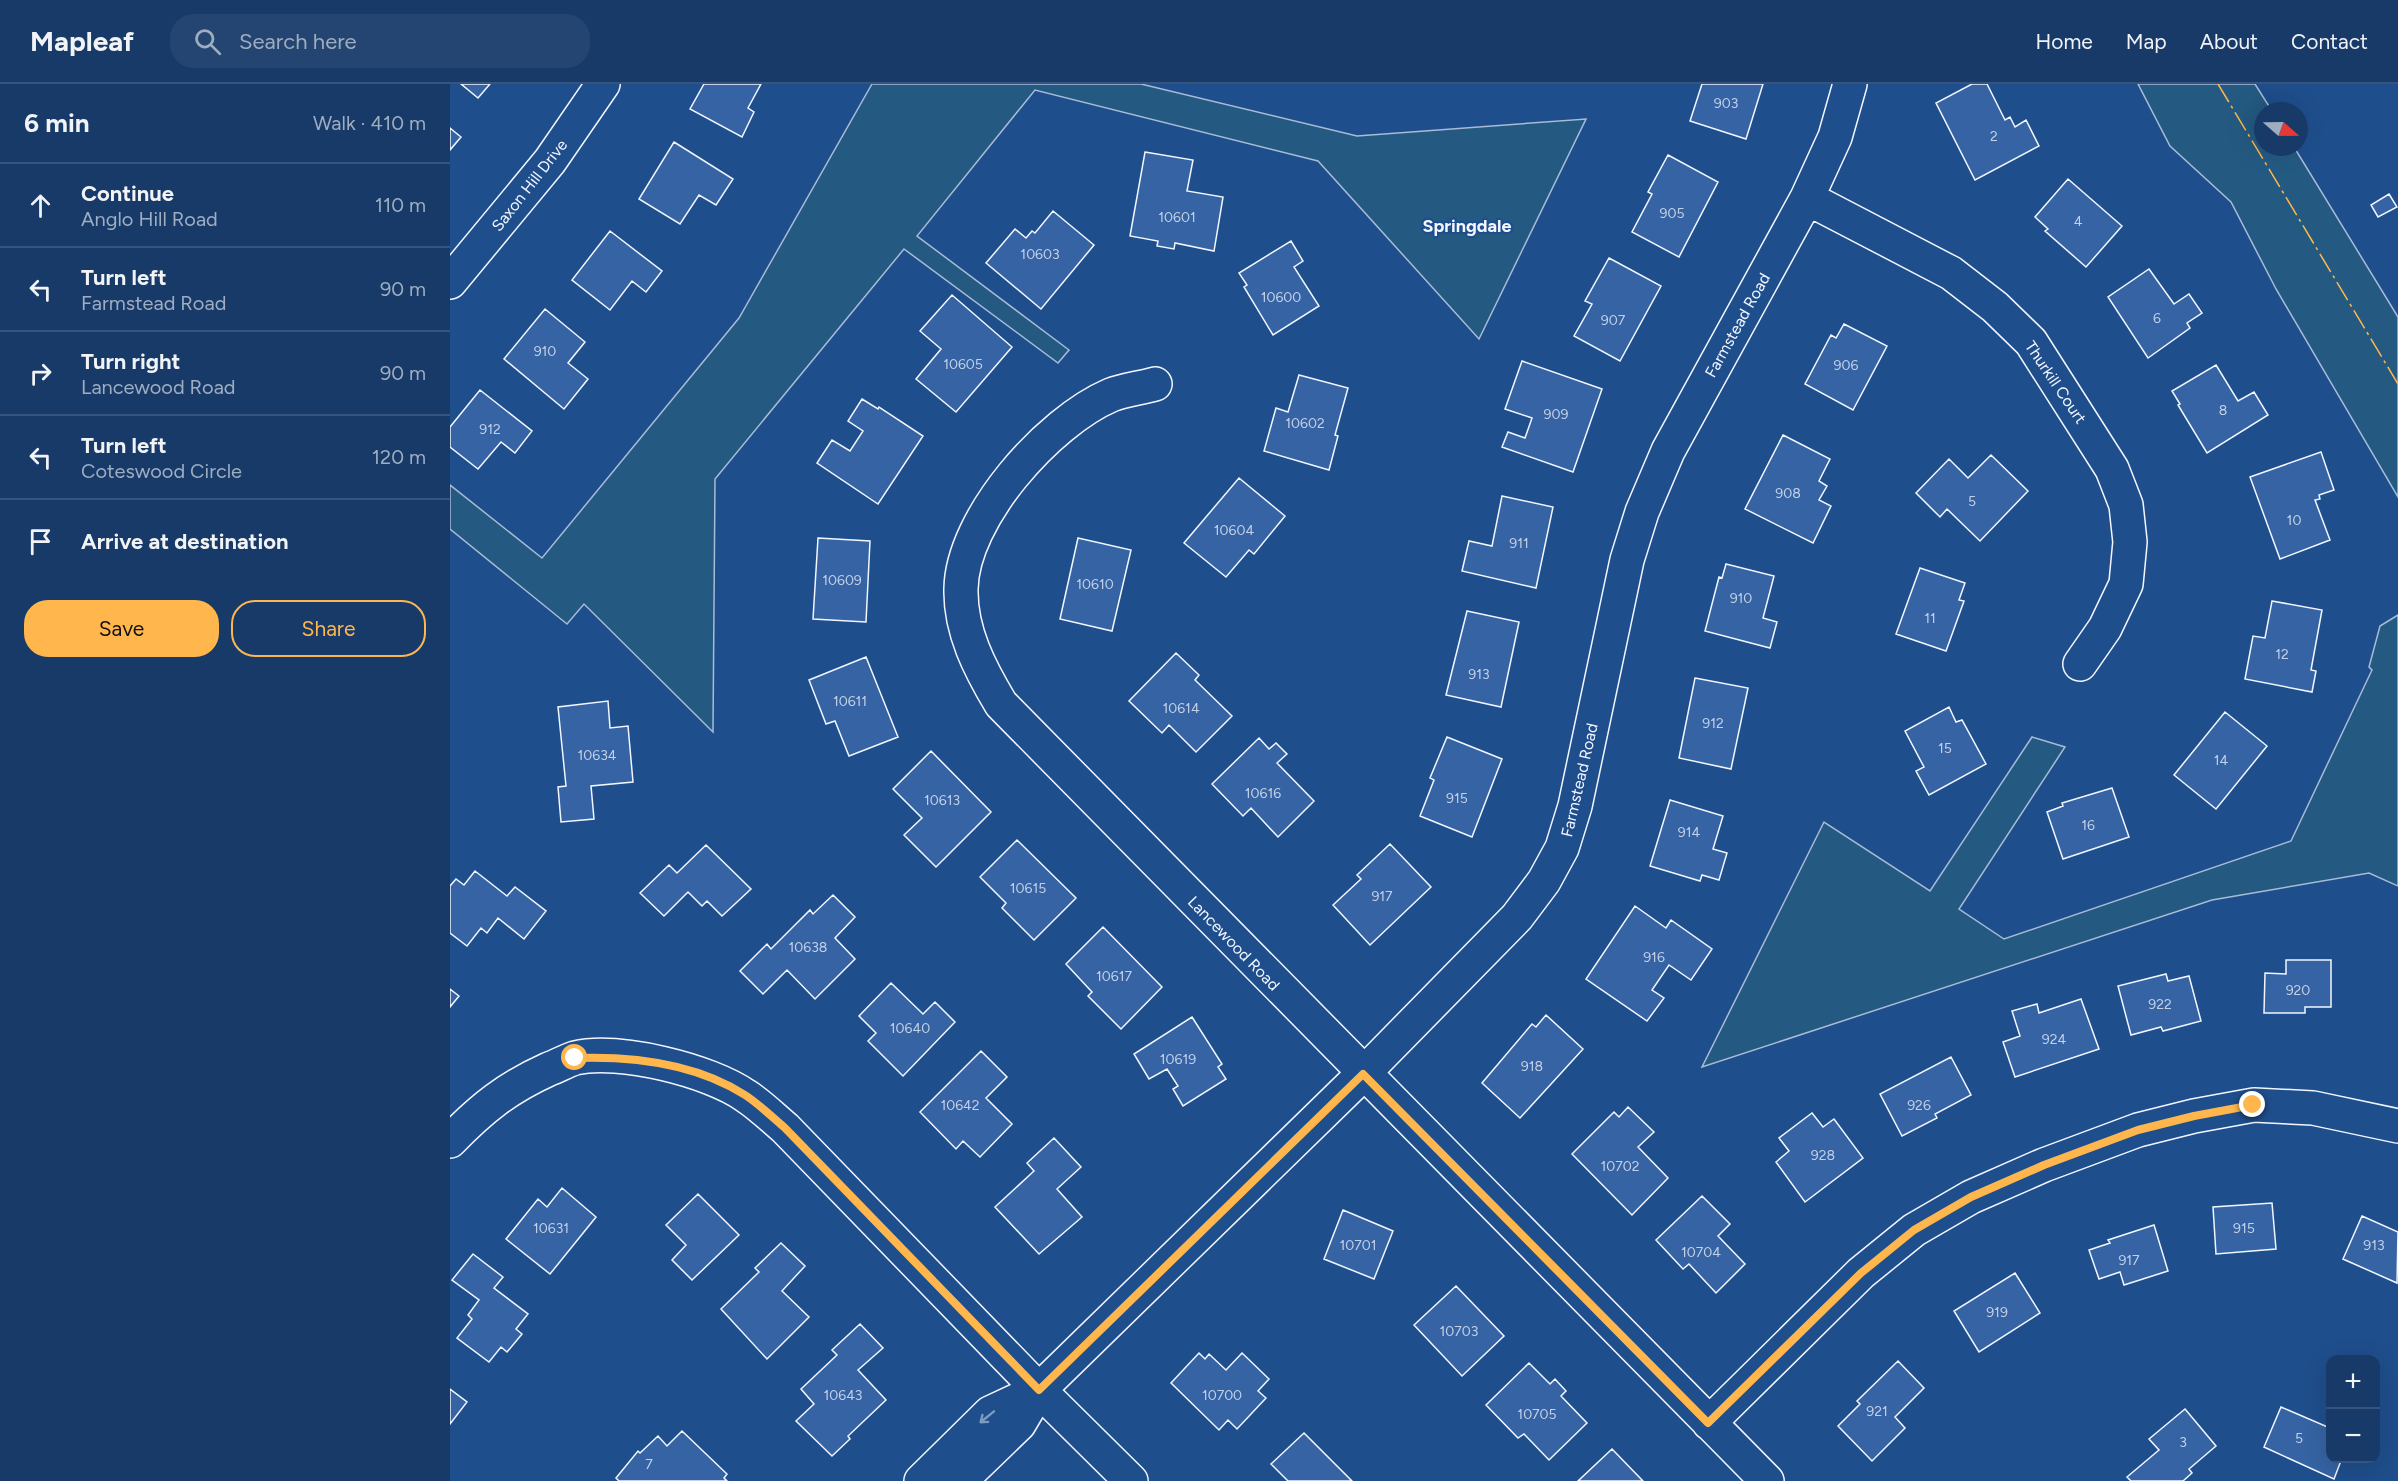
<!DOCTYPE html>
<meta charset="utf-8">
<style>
:root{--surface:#173a69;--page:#244571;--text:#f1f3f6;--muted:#9eadc0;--line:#36547d;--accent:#ffb74d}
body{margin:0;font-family:Figtree,sans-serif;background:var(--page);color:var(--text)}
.controls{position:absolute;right:18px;bottom:18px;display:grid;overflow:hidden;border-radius:12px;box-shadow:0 6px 24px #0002}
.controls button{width:54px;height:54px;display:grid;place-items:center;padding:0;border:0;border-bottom:2px solid var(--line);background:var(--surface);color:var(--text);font:30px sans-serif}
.compass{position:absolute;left:1804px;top:18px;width:54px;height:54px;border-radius:50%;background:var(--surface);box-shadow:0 6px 24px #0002;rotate:110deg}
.stop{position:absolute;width:18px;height:18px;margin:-14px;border:4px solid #ffb74d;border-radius:50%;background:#fff}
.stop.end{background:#ffb74d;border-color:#fff;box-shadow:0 2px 6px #0008}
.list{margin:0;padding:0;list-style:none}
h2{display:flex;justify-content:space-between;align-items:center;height:78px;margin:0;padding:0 24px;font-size:26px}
h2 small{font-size:20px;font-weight:400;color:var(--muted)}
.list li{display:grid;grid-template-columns:39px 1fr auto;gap:18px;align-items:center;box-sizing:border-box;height:84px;padding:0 24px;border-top:2px solid var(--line)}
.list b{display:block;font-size:22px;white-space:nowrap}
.list p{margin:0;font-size:20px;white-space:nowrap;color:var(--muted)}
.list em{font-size:20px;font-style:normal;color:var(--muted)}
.actions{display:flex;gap:12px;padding:18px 24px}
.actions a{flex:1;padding:14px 0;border:2px solid var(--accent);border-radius:24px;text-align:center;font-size:21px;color:var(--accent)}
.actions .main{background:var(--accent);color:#111}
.icon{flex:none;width:33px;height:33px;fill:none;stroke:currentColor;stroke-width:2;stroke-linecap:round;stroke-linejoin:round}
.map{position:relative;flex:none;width:1948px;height:1397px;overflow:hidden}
header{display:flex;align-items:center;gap:36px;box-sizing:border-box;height:84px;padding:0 30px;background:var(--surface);border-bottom:2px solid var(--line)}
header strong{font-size:28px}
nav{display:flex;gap:33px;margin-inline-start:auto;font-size:21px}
.search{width:420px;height:54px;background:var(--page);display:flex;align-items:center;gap:15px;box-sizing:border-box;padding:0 21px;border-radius:24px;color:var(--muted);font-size:22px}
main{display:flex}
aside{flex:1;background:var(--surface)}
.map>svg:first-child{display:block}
</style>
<header>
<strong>Mapleaf</strong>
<div class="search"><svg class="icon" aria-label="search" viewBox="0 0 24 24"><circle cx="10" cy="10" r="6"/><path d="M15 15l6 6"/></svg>Search here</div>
<nav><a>Home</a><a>Map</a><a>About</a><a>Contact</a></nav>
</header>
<main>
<aside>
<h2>6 min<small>Walk · 410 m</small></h2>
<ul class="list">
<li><svg class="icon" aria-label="ahead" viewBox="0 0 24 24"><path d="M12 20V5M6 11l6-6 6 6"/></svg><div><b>Continue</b><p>Anglo Hill Road</p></div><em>110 m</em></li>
<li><svg class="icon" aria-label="left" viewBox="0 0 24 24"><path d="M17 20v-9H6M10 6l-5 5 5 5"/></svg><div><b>Turn left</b><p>Farmstead Road</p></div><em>90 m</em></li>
<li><svg class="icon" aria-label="right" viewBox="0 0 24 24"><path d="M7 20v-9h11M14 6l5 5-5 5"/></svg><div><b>Turn right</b><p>Lancewood Road</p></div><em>90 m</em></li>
<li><svg class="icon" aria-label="left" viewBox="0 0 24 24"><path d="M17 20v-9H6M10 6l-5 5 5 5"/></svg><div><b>Turn left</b><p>Coteswood Circle</p></div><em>120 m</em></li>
<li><svg class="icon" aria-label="arrive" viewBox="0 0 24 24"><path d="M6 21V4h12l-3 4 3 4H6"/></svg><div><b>Arrive at destination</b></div></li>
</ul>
<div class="actions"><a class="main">Save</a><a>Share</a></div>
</aside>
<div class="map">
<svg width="1948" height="1397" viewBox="0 0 1948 1397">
<rect width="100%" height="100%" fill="#1f4e8c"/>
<!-- green -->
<path fill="#245a82" stroke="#a8bbd7" stroke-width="1.5" d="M422,0H691L907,52L1136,35L1029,255L868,77L585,6L467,152L619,266L608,279L454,165L265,395L263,648L134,520L117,540L0,445V401L92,474L289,234Z
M1688,0H1805L1822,27H1813V63H1844L1948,233V413L1826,205L1781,118L1720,62Z
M1948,531V802L1919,789L1762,816L1252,983L1374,738L1480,807L1582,653L1615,663L1509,825L1554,855L1841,757L1922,586L1919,583L1930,542Z"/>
<!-- building -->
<path fill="#3563a3" stroke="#f2f6ff" stroke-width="1.5" d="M11,0H40L28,14Z
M254,0H311L298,24L304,28L292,53L240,25Z
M1252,0H1313L1296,55L1240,37Z
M1522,0H1537L1555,36L1560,33L1565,43L1576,36L1589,62L1525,96L1486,19Z
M0,44L11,53L0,66Z
M224,58L283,95L266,121L249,111L230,140L189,115Z
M695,68L743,76L737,107L773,113L764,167L725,159L724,165L707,162L708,157L680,152Z
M1218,71L1268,98L1229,173L1182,148L1202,110L1198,108Z
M1618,95L1672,142L1636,183L1595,147L1598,145L1585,133Z
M1939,110L1947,123L1928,133L1921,121Z
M603,127L644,161L591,225L536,179L565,145L576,154L582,147L585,149Z
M160,147L212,187L196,208L182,197L160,226L122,196Z
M841,157L853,177L844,183L869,222L823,251L794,203L797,201L789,189Z
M1159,174L1211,202L1170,277L1124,252L1142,220L1135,217Z
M1699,185L1724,220L1739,210L1752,229L1737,239L1740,244L1698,274L1658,213Z
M502,211L562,263L506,328L466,295L491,265L470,247Z
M95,225L135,258L118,279L138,295L114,325L54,275Z
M1394,240L1437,262L1403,326L1355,300L1381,251L1386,254Z
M1072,277L1152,305L1123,388L1052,363L1058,348L1075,354L1082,334L1055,325Z
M1766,281L1788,317L1804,308L1818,331L1757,369L1728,321L1730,320L1722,307Z
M849,291L898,304L885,351L888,352L879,386L814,367L826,324L838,328Z
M30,306L82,347L65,369L51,358L28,385L0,363V343Z
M412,315L428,325L429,323L473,352L428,420L367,379L382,356L400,367L413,347L398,337Z
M1333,351L1380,375L1369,397L1377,402L1369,416L1381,422L1363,459L1295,425Z
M1871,368L1884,406L1869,411L1870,415L1865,416L1880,456L1830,475L1800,393Z
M1541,371L1578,407L1530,457L1497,425L1490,433L1466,409L1499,375L1518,394Z
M789,394L835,432L804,470L799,466L776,493L734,459Z
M1052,412L1103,423L1086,504L1012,487L1019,457L1042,462Z
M368,454L420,457L416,538L363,535Z
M628,454L681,466L662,547L610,535Z
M1276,480L1324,492L1313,534L1327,538L1320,564L1255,547L1269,493L1272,494Z
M1470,484L1515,499L1509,516L1514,517L1496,567L1446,550Z
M1822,517L1872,526L1861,586L1866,587L1862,608L1795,595L1803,552L1815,554Z
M1017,527L1069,538L1051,623L996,611Z
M726,569L749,591L745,596L782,632L746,668L719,641L712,649L679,617Z
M416,573L448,653L399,672L385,637L376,640L359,596Z
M1245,594L1298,604L1281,685L1229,674Z
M158,617L160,644L178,642L183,698L141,702L144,735L111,738L108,703L116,702L108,623Z
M1499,623L1506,638L1512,636L1536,680L1479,711L1466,687L1474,683L1455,647Z
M1775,628L1817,662L1766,725L1724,691Z
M997,653L1052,675L1022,753L970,732L984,696L980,694Z
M809,654L819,665L826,659L837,670L827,679L864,717L828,753L801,724L793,732L762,700Z
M481,667L541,728L486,783L454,751L472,734L443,705Z
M1662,704L1679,753L1613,775L1597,728L1613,722L1612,719Z
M1220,716L1273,732L1263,765L1277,769L1269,796L1252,791L1250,797L1200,782Z
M567,756L626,814L584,856L552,824L556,819L530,793Z
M940,760L981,803L920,861L883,821L911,795L907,791Z
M256,761L301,805L272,832L257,817L252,822L238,808L214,832L190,809L219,781L227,789Z
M25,787L57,812L65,803L96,827L74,855L48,834L37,849L31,844L17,862L0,849V802L6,795L14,801Z
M383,811L405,833L385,854L405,875L365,915L337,886L313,910L290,887L317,860L321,865L360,826L363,830Z
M1185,822L1216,844L1221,836L1262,865L1241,896L1219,881L1202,906L1214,914L1197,937L1136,895Z
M653,843L712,903L671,945L638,912L642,908L616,880Z
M1836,876H1881V923H1855V929H1814L1815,889L1836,890Z
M1716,890L1718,897L1739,892L1751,937L1713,947L1711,943L1681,951L1668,902Z
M441,899L473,930L485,918L505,938L453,992L418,957L426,949L409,932Z
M0,905L9,912L0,923Z
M1631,915L1649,965L1565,993L1553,958L1570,952L1562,927L1587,920L1589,929Z
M1096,931L1133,965L1070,1034L1032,999L1082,940L1086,943Z
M742,933L772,980L768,983L776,995L733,1022L723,1005L728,1002L717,985L699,995L684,970Z
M531,967L557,993L536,1014L562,1040L530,1073L513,1057L506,1065L470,1028Z
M1501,973L1521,1011L1485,1030L1487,1034L1452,1052L1430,1010Z
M1178,1023L1204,1048L1188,1063L1218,1094L1182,1131L1122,1070L1164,1028L1169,1033Z
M1362,1029L1373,1043L1384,1035L1413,1074L1355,1118L1326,1078L1339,1067L1329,1054Z
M604,1054L631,1083L607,1105L632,1133L589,1170L545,1123L584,1087L577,1079Z
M112,1104L146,1133L100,1190L56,1155L88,1115L97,1123Z
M248,1110L289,1151L242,1196L222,1176L236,1161L216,1141Z
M1252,1112L1280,1140L1268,1152L1295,1180L1266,1209L1239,1180L1233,1185L1206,1156Z
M1822,1119L1826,1165L1766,1170L1763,1123Z
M893,1126L943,1147L924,1195L874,1175Z
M1912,1132L1948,1148L1947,1199L1893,1175Z
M1704,1141L1718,1187L1674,1201L1670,1188L1649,1195L1639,1166L1660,1159L1658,1156Z
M331,1159L355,1182L332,1207L359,1233L317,1275L271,1225L309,1188L305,1184Z
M23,1170L53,1193L44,1204L78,1230L66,1245L72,1250L57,1268L51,1263L39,1278L7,1254L22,1235L18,1231L29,1216L2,1196Z
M1565,1189L1590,1229L1529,1268L1504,1227Z
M1006,1202L1054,1252L1012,1292L964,1241Z
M410,1240L433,1264L408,1286L436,1316L398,1352L400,1355L382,1372L346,1337L364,1320L351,1305L387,1271L382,1266Z
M749,1269L755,1275L759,1270L776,1286L792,1269L819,1295L808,1307L816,1314L787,1345L778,1336L769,1346L721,1299Z
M1448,1277L1474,1304L1445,1333L1455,1344L1422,1377L1388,1342L1410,1320L1407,1317Z
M1079,1279L1100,1300L1105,1295L1116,1307L1111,1312L1137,1339L1099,1376L1074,1350L1068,1354L1036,1321Z
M0,1305L17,1318L0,1340Z
M1831,1323L1880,1344V1374H1892L1884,1395L1814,1363Z
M1735,1325L1766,1362L1739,1385L1742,1389L1733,1397H1681L1677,1393L1709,1366L1699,1355Z
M232,1347L277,1390L274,1394L277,1397H169L166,1394L188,1367L190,1369L208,1352L217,1362Z
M854,1349L902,1397H838L821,1380Z
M1162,1365L1193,1397H1128Z"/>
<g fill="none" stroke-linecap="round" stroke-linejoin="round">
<defs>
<path id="minor" d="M1357,114L1501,189L1545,223L1581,258L1662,385L1676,421L1680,458L1676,500L1655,544L1630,580
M0,198L100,77L153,0
M705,300C691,304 674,306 661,311C598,338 512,434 511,505C510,547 530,585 551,620L1317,1397
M0,1057C32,1024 57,1004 99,985C107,982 116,977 125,974C169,964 259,986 296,1012C310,1021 322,1033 335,1044L589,1306L681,1397
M1259,1339L1411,1189L1464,1146L1521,1113L1594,1081L1688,1046L1744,1032L1804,1021L1863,1024L1948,1042
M471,1397L540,1329L589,1306
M510,1397L569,1340L589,1306L913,990L1067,833L1094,797L1112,764L1125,722L1177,476L1192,428L1218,367L1357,114L1385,53L1400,0"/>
</defs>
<!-- minor casing -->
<use href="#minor" stroke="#f2f6ff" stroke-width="36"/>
<!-- minor -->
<use href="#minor" stroke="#1f4e8c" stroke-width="33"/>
<!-- power -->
<path stroke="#ffb74d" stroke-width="1.5" stroke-dasharray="21 4.5 3 4.5" stroke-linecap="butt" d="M1768,0L1948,300"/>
</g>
<!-- one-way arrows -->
<defs><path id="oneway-shaft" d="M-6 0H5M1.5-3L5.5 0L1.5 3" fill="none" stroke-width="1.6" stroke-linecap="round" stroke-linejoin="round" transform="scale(1.5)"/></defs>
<use stroke="#7e9ac0" href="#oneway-shaft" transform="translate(537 1333) rotate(141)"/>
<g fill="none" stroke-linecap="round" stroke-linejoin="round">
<!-- route -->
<path stroke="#ffb74d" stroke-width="8" d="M125,974C183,972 245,979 295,1011C309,1020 322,1033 335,1044L589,1306L913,990L1258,1339L1411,1189L1464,1146L1521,1113L1594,1081L1688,1046L1744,1032L1803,1021"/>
</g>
<g text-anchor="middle" stroke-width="4.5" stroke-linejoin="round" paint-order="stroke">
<!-- number labels -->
<g font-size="14" fill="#c3d1e8">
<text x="1276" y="24">903</text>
<text x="1544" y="57">2</text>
<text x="1222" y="134">905</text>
<text x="727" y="138">10601</text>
<text x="1628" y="142">4</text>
<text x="590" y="175">10603</text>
<text x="831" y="218">10600</text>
<text x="1707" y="239">6</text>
<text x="1163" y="241">907</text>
<text x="95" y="272">910</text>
<text x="513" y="285">10605</text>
<text x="1396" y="286">906</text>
<text x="1773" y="331">8</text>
<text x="1106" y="335">909</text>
<text x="855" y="344">10602</text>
<text x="40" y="350">912</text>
<text x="1338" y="414">908</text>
<text x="1522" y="422">5</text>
<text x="1844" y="441">10</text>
<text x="784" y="451">10604</text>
<text x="1069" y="464">911</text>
<text x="392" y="501">10609</text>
<text x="645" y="505">10610</text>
<text x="1291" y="519">910</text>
<text x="1480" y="539">11</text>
<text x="1832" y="575">12</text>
<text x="1029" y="595">913</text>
<text x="400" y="622">10611</text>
<text x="731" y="629">10614</text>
<text x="1263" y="644">912</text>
<text x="1495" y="669">15</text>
<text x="147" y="676">10634</text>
<text x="1771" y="681">14</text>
<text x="813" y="714">10616</text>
<text x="1007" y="719">915</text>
<text x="492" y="721">10613</text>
<text x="1638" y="746">16</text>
<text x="1239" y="753">914</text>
<text x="578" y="809">10615</text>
<text x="932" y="817">917</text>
<text x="358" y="868">10638</text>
<text x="1204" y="878">916</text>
<text x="664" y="897">10617</text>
<text x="1848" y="911">920</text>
<text x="1710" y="925">922</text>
<text x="460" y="949">10640</text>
<text x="1604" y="960">924</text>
<text x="728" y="980">10619</text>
<text x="1082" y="987">918</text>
<text x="510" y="1026">10642</text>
<text x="1469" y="1026">926</text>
<text x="1373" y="1076">928</text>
<text x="1170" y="1087">10702</text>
<text x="101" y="1149">10631</text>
<text x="1794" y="1149">915</text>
<text x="908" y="1166">10701</text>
<text x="1924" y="1166">913</text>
<text x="1251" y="1173">10704</text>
<text x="1679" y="1181">917</text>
<text x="1547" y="1233">919</text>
<text x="1009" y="1252">10703</text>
<text x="393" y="1316">10643</text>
<text x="772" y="1316">10700</text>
<text x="1427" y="1332">921</text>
<text x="1087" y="1335">10705</text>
<text x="1849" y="1359">5</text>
<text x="1733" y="1363">3</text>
<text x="199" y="1385">7</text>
</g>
<!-- street labels -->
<g font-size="16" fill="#f2f6ff" stroke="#1f4e8c">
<text transform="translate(79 101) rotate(-52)" y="6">Saxon Hill Drive</text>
<text transform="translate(1287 241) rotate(-61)" y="6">Farmstead Road</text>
<text transform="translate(1606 298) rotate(56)" y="6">Thurkill Court</text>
<text transform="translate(1129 696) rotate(-77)" y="6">Farmstead Road</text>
<text transform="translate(784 859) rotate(46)" y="6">Lancewood Road</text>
</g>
<!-- neighbourhood labels -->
<g font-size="18" font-weight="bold" fill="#f2f6ff" stroke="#1f4e8c">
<text x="1017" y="148">Springdale</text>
</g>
</g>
</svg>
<div class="controls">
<button>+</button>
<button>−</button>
</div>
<svg class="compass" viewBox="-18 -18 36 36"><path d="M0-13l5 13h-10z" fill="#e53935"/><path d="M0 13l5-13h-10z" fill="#9eadc0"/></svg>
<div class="stop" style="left:125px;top:974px"></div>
<div class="stop end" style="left:1803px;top:1021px"></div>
</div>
</main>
